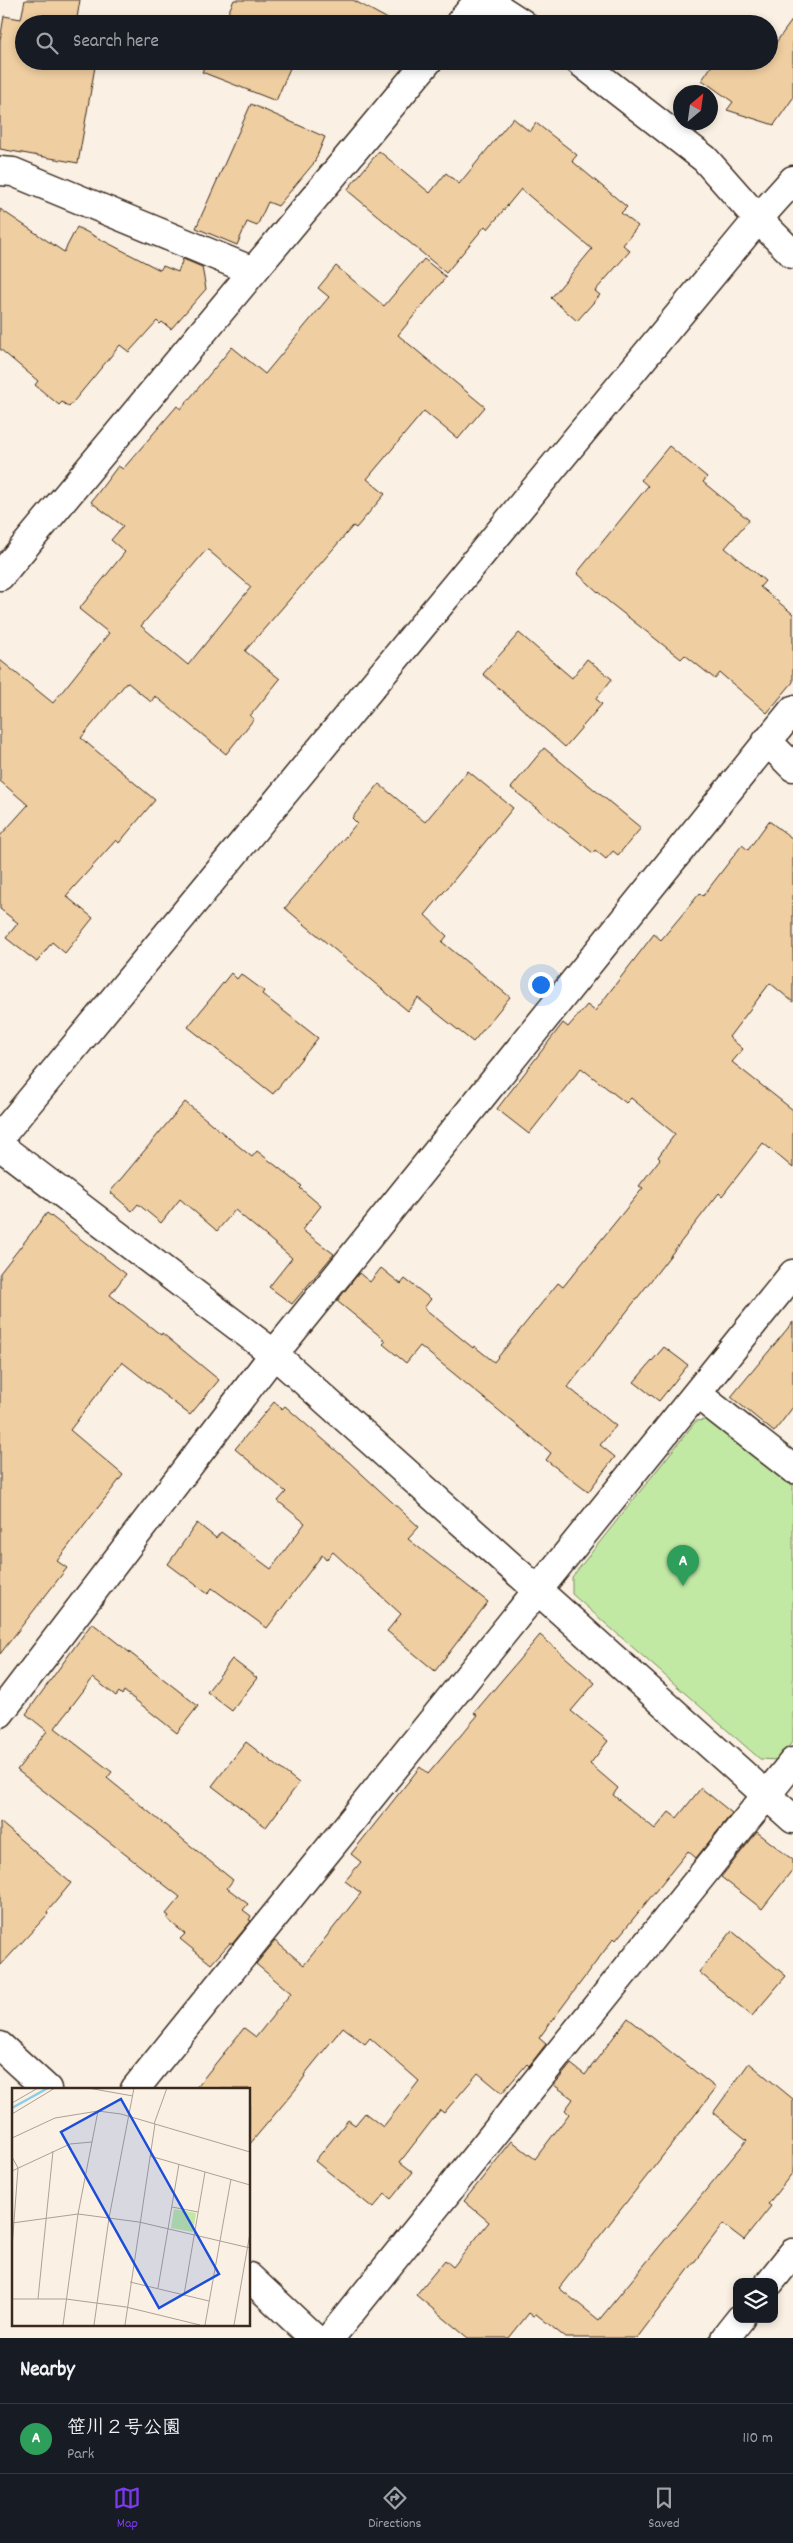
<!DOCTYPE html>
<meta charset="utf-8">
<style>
:root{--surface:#171b24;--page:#20242c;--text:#f1f3f6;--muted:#9ea1a6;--line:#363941;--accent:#7c3aed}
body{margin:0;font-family:Dekko,"Klee One",sans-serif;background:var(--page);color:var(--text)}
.controls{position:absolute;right:15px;bottom:15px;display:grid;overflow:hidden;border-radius:10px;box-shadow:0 2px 8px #0003}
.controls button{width:45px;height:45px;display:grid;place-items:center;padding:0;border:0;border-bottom:1px solid var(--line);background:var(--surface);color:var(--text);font:25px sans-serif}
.compass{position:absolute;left:673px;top:85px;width:45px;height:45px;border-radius:50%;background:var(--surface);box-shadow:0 2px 8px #0003;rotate:29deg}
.you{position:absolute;left:540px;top:984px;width:18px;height:18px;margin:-12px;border:4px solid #fff;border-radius:50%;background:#1a73e8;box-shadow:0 0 0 8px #1a73e833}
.badge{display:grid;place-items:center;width:32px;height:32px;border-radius:50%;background:var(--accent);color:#fff;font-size:16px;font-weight:700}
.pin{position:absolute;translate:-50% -41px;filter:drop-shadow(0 1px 2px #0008)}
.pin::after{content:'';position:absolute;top:26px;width:18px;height:15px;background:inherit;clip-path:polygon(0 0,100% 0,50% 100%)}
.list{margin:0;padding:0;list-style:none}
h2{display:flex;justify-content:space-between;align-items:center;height:65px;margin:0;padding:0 20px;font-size:21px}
h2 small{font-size:16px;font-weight:400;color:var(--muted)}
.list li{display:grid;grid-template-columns:32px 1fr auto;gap:15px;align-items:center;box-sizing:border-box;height:70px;padding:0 20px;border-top:1px solid var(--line)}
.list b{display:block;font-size:19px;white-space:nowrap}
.list p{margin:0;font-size:16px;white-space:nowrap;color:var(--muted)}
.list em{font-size:16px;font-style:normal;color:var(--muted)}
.icon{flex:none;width:28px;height:28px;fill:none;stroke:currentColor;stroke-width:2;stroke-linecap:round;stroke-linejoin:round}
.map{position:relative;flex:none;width:793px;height:2338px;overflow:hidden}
.search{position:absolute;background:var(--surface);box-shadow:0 2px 8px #0003;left:15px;right:15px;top:15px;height:55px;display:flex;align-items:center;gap:12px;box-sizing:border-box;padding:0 18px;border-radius:28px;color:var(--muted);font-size:19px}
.sheet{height:135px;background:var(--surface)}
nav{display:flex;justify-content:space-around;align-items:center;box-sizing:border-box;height:70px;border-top:1px solid var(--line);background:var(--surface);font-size:14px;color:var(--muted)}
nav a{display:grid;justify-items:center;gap:2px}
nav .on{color:var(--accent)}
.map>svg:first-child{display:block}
</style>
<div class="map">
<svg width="793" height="2338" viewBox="0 0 793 2338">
<rect width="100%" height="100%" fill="#faf0e3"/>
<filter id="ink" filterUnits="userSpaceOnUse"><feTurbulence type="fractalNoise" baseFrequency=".02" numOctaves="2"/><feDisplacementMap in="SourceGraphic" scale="10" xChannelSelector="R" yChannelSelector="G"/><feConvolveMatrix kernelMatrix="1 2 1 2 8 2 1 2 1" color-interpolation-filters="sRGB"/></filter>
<g filter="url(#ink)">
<!-- green -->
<path fill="#c1e9a4" stroke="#7e8a61" d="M713,1419L793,1484V1741L778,1760L760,1759L572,1594V1577L696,1421Z"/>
<!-- building -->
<path fill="#efcea1" stroke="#3b2a1e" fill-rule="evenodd" d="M25,0H80L76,24H24V61H96L78,163L0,149V40L4,16L21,19Z
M234,0H353L397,24H223Z
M793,19V98L774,125L727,110L733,102L702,80L715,61H769V52Z
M207,61H293L276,101L202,72Z
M362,61H394L390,65L374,68Z
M251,104L325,137L314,163L278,206L268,202L257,226L247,222L237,245L196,228Z
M513,118L530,132L536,123L577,155L572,161L627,207L621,213L638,226L623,245L630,251L595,291L600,295L577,321L551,298L592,249L521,189L488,229L485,226L446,273L347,190L379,151L430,193L446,173L459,184Z
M0,209L64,252L77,227L160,270L163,266L178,272L183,259L202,267L206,289L171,329L162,322L160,324L157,321L129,352L120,345L69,407L62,402L59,405L35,385L38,381L0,349Z
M424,259L446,277L398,335L485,407L458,439L424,411L367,479L385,494L356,528L353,526L245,651L280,679L250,716L254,719L226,754L155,696L151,702L127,682L81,738L155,800L119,843L116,840L66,896L93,918L65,953L52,942L37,962L6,938L18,923L0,909V836L28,805L0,781V660L53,703L109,633L79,609L125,552L111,540L123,526L91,502L118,466L123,469L177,406L181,409L232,347L265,374L329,297L318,288L336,266L384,306ZM207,549L251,587L188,665L141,626Z
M669,446L707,477L703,482L749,520L725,548L765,581L760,587L793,614V682L767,713L720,673L715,679L685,655L681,659L609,602L577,573L648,486L641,480Z
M519,633L572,678L587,659L612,679L596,699L602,704L565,747L483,674Z
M544,748L641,828L618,855L613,851L606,859L595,850L593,853L511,788Z
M468,771L513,808L425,915L447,936L442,942L510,997L473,1042L418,998L408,1011L285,908L357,823L352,818L379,784L425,822Z
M769,821L793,839V1002L770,983L729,1037L743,1049L732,1062L793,1110V1168L763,1143L722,1196L719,1193L568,1387L616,1426L600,1445L615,1457L588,1492L546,1460L551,1453L420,1346L406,1363L383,1344L386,1341L337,1301L359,1273L370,1282L381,1268L401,1284L405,1279L431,1299L424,1308L473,1348L474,1346L494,1362L558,1283L563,1287L643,1188L639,1186L660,1159L658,1157L675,1134L631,1098L626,1103L581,1068L529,1134L497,1109L563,1023L568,1027L587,1005L595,1011L654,934L661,940L700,893L703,896L742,845L748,850Z
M231,973L237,979L241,974L264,991L262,994L318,1038L273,1094L188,1027Z
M185,1102L252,1157L257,1151L302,1186L300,1188L321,1206L302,1230L334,1254L292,1304L269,1287L292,1258L235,1210L217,1231L180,1199L161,1223L138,1204L132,1211L110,1192Z
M47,1213L126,1274L110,1295L161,1335L162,1333L219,1380L190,1415L122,1362L70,1430L123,1475L57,1561L67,1568L0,1654V1273Z
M793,1322V1407L774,1432L731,1397Z
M664,1347L688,1365L659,1401L634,1382Z
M274,1402L282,1409L285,1406L349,1462L419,1527L408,1539L488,1602L435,1671L387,1631L401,1614L333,1552L326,1560L322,1555L267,1628L212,1588L208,1594L168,1564L197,1523L216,1538L221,1532L271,1569L305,1523L278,1501L286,1492L235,1449Z
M92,1623L198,1706L177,1733L124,1691L122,1695L119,1692L116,1696L93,1678L55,1728L112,1772L107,1778L233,1880L227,1888L248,1904L243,1910L251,1916L249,1920L251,1921L232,1944L230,1943L211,1964L180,1939L185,1934L167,1919L169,1916L166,1914L180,1897L17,1770L47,1731L26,1714Z
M540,1635L595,1683L571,1711L608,1741L590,1764L618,1788L613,1795L655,1829L669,1812L677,1818L701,1788L732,1813L696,1858L688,1851L616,1940L614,1938L539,2038L546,2044L529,2066L527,2064L502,2093L478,2073L444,2113L440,2110L400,2162L413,2172L391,2199L385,2194L373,2208L315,2161L348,2120L355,2125L365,2113L383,2127L419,2081L370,2038L365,2044L343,2027L304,2075L305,2076L296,2089L249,2145V2089H195L244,2028L256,2037L291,1993L256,1964L275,1941L304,1965L361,1893L345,1881L361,1862L351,1854L420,1767L428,1774L478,1715L474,1713Z
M232,1659L257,1678L232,1711L207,1692Z
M246,1742L299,1783L266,1827L212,1786Z
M0,1822L71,1883L47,1912L48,1914L0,1966Z
M757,1832L793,1860V1869L762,1909L721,1877Z
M732,1931L786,1976L752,2016L699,1972Z
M628,2018L716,2088L559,2288L599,2320L747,2140L713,2113L749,2063L793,2099V2172L768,2204L771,2206L744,2240L723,2224L637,2338H566L536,2314L533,2316L529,2313L509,2338H468L416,2295L445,2260L453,2267L489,2222L464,2201L512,2141L535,2159L569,2114L565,2110L573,2099L554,2085L571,2064L585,2075Z"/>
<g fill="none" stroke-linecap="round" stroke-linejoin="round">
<defs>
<path id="street" d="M459,24L479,0
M0,171L13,172L253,271
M0,576L428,61
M767,741L793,767
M0,1146L274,1354L793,1819
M697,1394L793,1469
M0,1713L274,1354L793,710
M0,2046L47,2089
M135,2089L793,1274
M249,2277L314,2338
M770,2282L793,2253
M330,2338L793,1762
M725,2338L740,2319"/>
<path id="secondary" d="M486,0L523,24
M579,61L705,159L758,219L793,254
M0,1137L758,219L793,180"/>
</defs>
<!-- street casing -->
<use href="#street" stroke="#3b2a1e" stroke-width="31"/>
<!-- secondary casing -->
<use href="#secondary" stroke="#3b2a1e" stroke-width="31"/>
<!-- street -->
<use href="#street" stroke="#fff" stroke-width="28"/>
<!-- secondary -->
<use href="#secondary" stroke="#fff" stroke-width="28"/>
</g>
</g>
<!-- overview -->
<g transform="translate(12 2088)">
<rect width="238" height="238" fill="#faf0e3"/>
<path d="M162,121L184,125L181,144L159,140Z" fill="#c1e9a4"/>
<path fill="none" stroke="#88cee9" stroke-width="2.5" d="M0,20L36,0"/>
<path fill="none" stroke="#aea194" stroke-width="1" d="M76,0L121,8M0,15L26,0M0,26L43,0M142,36L155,0M0,50L43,30L86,23L109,26L238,64M138,68L238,97M0,69L6,80L0,160M0,83L58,56L80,54M160,119L186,124M0,135L66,126L127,134L238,160M118,194L197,213M146,200L167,76M172,207L193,84M0,211H54L114,219L188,237M26,211L41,63M51,237L66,126L86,23M82,237L97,130L122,0M113,237L143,36M193,237L219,91M222,237L238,145"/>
<path fill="#1d4ed8" fill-opacity="0.15" stroke="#1d4ed8" stroke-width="2.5" d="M109,11L207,186L147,220L49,44Z"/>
<rect width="238" height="238" fill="none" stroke="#3b2a1e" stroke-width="2.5"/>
</g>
</svg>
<div class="controls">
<button><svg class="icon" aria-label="layers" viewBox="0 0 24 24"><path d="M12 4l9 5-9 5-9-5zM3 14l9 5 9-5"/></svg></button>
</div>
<svg class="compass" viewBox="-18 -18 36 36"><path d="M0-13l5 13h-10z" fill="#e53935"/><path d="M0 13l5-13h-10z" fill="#9ea1a6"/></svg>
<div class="you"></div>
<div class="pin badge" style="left:683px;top:1586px;background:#2e9e5b">A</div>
<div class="search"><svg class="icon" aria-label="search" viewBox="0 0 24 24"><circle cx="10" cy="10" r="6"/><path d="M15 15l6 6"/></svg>Search here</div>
</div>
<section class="sheet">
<h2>Nearby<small></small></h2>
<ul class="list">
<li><span class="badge" style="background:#2e9e5b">A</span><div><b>笹川２号公園</b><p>Park</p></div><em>110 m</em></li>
</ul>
</section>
<nav>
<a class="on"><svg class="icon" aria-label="map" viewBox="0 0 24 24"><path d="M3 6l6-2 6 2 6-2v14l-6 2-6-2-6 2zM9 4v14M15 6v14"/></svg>Map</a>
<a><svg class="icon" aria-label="directions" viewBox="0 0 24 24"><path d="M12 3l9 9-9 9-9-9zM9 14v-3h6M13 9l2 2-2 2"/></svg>Directions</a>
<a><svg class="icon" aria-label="saved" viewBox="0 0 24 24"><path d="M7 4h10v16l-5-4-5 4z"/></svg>Saved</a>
</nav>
